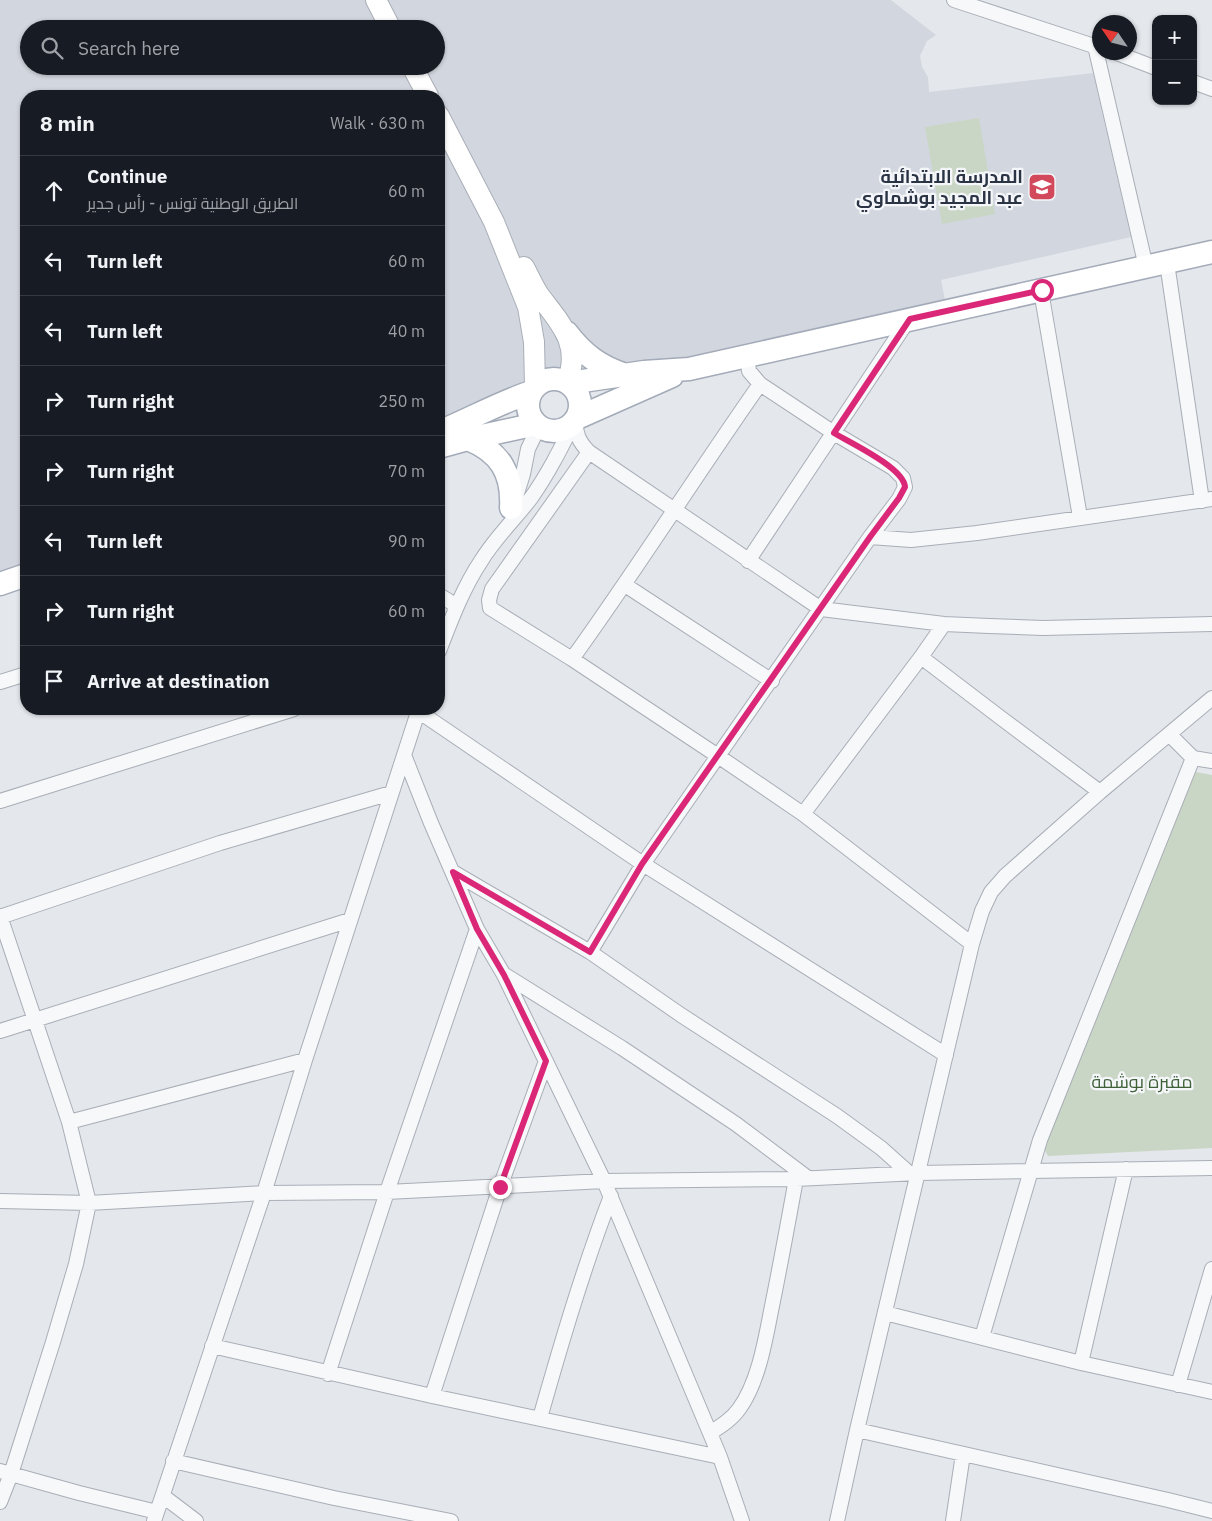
<!DOCTYPE html>
<meta charset="utf-8">
<style>
:root{--surface:#171b24;--page:#242831;--text:#f1f3f6;--muted:#9ea1a6;--line:#363941}
body{margin:0;font-family:"IBM Plex Sans",Cairo,sans-serif;background:var(--page);color:var(--text)}
.controls{position:absolute;right:15px;top:15px;display:grid;overflow:hidden;border-radius:10px;box-shadow:0 1px 4px #0004}
.controls button{width:45px;height:45px;display:grid;place-items:center;padding:0;border:0;border-bottom:1px solid var(--line);background:var(--surface);color:var(--text);font:25px sans-serif}
.compass{position:absolute;left:1092px;top:15px;width:45px;height:45px;border-radius:50%;background:var(--surface);box-shadow:0 1px 4px #0004;rotate:305deg}
.stop{position:absolute;width:15px;height:15px;margin:-11px;border:4px solid #db2777;border-radius:50%;background:#fff}
.stop.end{background:#db2777;border-color:#fff;box-shadow:0 1px 5px #0008}
.list{margin:0;padding:0;list-style:none}
h2{display:flex;justify-content:space-between;align-items:center;height:65px;margin:0;padding:0 20px;font-size:21px}
h2 small{font-size:16px;font-weight:400;color:var(--muted)}
.list li{display:grid;grid-template-columns:32px 1fr auto;gap:15px;align-items:center;box-sizing:border-box;height:70px;padding:0 20px;border-top:1px solid var(--line)}
.list b{display:block;font-size:19px;white-space:nowrap}
.list p{margin:0;font-size:16px;white-space:nowrap;color:var(--muted)}
.list em{font-size:16px;font-style:normal;color:var(--muted)}
.icon{flex:none;width:28px;height:28px;fill:none;stroke:currentColor;stroke-width:2;stroke-linecap:round;stroke-linejoin:round}
.map{position:relative;flex:none;width:1212px;height:1521px;overflow:hidden}
.search{position:absolute;background:var(--surface);box-shadow:0 1px 4px #0004;left:20px;top:20px;width:425px;height:55px;display:flex;align-items:center;gap:12px;box-sizing:border-box;padding:0 18px;border-radius:28px;color:var(--muted);font-size:19px}
.panel{position:absolute;background:var(--surface);box-shadow:0 1px 4px #0004;left:20px;top:90px;width:425px;height:625px;border-radius:20px}
.map>svg:first-child{display:block}
</style>
<div class="map">
<svg width="1212" height="1521" viewBox="0 0 1212 1521">
<rect width="100%" height="100%" fill="#e4e7ec"/>
<!-- built -->
<path fill="#d2d6de" fill-rule="evenodd" d="M0,0H891L936,35L927,41L920,56L922,67L928,77L929,92L1093,73L1131,237L941,280L946,305L742,350L608,374L559,371L532,376L439,428V96H26V568L0,576ZM29,29H436V66H29Z"/>
<!-- green -->
<path fill="#c9d6c5" d="M979,118L995,214L942,224L925,127Z
M1196,772L1212,775V1148L1048,1156L1041,1143Z"/>
<g fill="none" stroke-linecap="round" stroke-linejoin="round">
<defs>
<path id="street" d="M954,0L1100,48
M1095,46L1146,267
M1114,52L1156,68
M1193,82L1212,89
M1167,263L1202,501
M1041,291L1080,517
M576,420C575,433 579,442 589,452L821,609L944,624L989,626L1043,628L1212,624
M589,452L492,589L489,600L490,608L572,659L718,756L803,814L972,944
M515,500L523,474L528,449L539,426
M870,537L911,540L977,533L1212,499
M748,561L909,319
M625,585L772,681
M439,595L457,606
M439,651C451,620 463,588 481,561C495,538 515,519 531,498C548,474 561,448 574,422
M921,657L1001,718L1100,792
M572,659C637,569 696,475 760,384
M0,682L26,674
M418,711L643,864L946,1055
M1170,735L1193,758L1212,761
M404,755L431,823L477,929L504,975L604,1181L720,1457L742,1521
M0,801L294,709
M803,814L921,657L944,624
M453,872L590,952L681,1015L837,1116L881,1148L909,1173
M0,916L69,1122L89,1203L76,1264L53,1342L11,1474L0,1502
M0,917L220,843L391,793
M590,952L643,864L870,537L899,499L905,487L903,478L893,468L834,433L760,384L749,371L747,355
M505,975L622,1048L736,1124L808,1178
M0,1031L350,920
M69,1122L305,1060
M0,1201L89,1203L264,1193L387,1192L604,1181L796,1179L918,1173L1212,1168
M885,1313L1081,1363L1212,1392
M982,1337L1040,1140L1193,758
M212,1346L432,1396L720,1457
M1081,1363L1126,1169
M328,1374L387,1192L477,929
M1178,1385L1212,1269
M432,1396L500,1187L546,1061
M540,1418C561,1344 583,1269 611,1196
M857,1430L1168,1500L1212,1511
M710,1433C721,1426 732,1419 739,1409C758,1383 765,1342 771,1311C780,1267 788,1223 796,1179
M173,1461L334,1498L451,1521
M0,1471L79,1493L157,1512
M163,1496L196,1521
M154,1521L264,1193L305,1060L419,709
M837,1521L857,1430L972,944L982,911L991,892L1005,876L1100,792L1212,698
M953,1521L963,1454"/>
<path id="secondary" d="M376,0L391,29
M412,66L428,96
M439,116L494,222L528,307L534,342L535,386
M524,267C529,276 533,286 539,295C560,323 582,344 567,382"/>
<path id="primary" d="M567,333C583,354 600,367 626,375
M528 405a26 26 0 1 1 52 0a26 26 0 1 1-52 0Z
M569,383L644,372L689,369L1212,252
M577,418L672,376
M439,432C470,419 499,403 531,392
M468,439C500,452 513,473 511,508
M439,447L468,439L536,424
M0,584L26,575"/>
</defs>
<!-- street casing -->
<use href="#street" stroke="#a9aeb7" stroke-width="16"/>
<!-- secondary casing -->
<use href="#secondary" stroke="#a9aeb7" stroke-width="22"/>
<!-- primary casing -->
<use href="#primary" stroke="#a3abb8" stroke-width="25"/>
<!-- street -->
<use href="#street" stroke="#f7f8fa" stroke-width="14"/>
<!-- secondary -->
<use href="#secondary" stroke="#fff" stroke-width="20"/>
<!-- primary -->
<use href="#primary" stroke="#fff" stroke-width="22"/>
</g>
<g fill="none" stroke-linecap="round" stroke-linejoin="round">
<!-- route -->
<path stroke="#db2777" stroke-width="6" d="M500,1187L546,1061L504,975L477,929L453,872L590,952L642,864L870,537L899,498L905,487C904,468 851,443 834,433L910,319L1042,290"/>
</g>
<!-- icons -->
<defs>
<symbol id="school-square" viewBox="-11 -11 22 22"><rect x="-9" y="-9" width="18" height="18" rx="4" fill="#d1495b" stroke="#f4f6f9"/><path d="M0-5L7-2L0 1L-7-2ZM-4 1L0 2.5L4 1V4Q0 6-4 4Z" fill="#fff"/></symbol>
</defs>
<g fill-rule="evenodd">
<use href="#school-square" x="1026" y="171" width="32" height="32"/>
</g>
<g text-anchor="middle" stroke-width="4.5" stroke-linejoin="round" paint-order="stroke">
<!-- poi labels -->
<g font-size="18" font-weight="bold" fill="#2b3445" stroke="#f4f6f9" text-anchor="end">
<text x="1023" y="183">المدرسة الابتدائية<tspan x="1023" dy="21">عبد المجيد بوشماوي</tspan></text>
</g>
<!-- park labels -->
<g font-size="18" fill="#3f6138" stroke="#f4f6f9">
<text x="1142" y="1088">مقبرة بوشمة</text>
</g>
</g>
</svg>
<div class="controls">
<button>+</button>
<button>−</button>
</div>
<svg class="compass" viewBox="-18 -18 36 36"><path d="M0-13l5 13h-10z" fill="#e53935"/><path d="M0 13l5-13h-10z" fill="#9ea1a6"/></svg>
<div class="stop" style="left:1042px;top:290px"></div>
<div class="stop end" style="left:500px;top:1187px"></div>
<div class="search"><svg class="icon" aria-label="search" viewBox="0 0 24 24"><circle cx="10" cy="10" r="6"/><path d="M15 15l6 6"/></svg>Search here</div>
<section class="panel">
<h2>8 min<small>Walk · 630 m</small></h2>
<ul class="list">
<li><svg class="icon" aria-label="ahead" viewBox="0 0 24 24"><path d="M12 20V5M6 11l6-6 6 6"/></svg><div><b>Continue</b><p>الطريق الوطنية تونس - رأس جدير</p></div><em>60 m</em></li>
<li><svg class="icon" aria-label="left" viewBox="0 0 24 24"><path d="M17 20v-9H6M10 6l-5 5 5 5"/></svg><div><b>Turn left</b></div><em>60 m</em></li>
<li><svg class="icon" aria-label="left" viewBox="0 0 24 24"><path d="M17 20v-9H6M10 6l-5 5 5 5"/></svg><div><b>Turn left</b></div><em>40 m</em></li>
<li><svg class="icon" aria-label="right" viewBox="0 0 24 24"><path d="M7 20v-9h11M14 6l5 5-5 5"/></svg><div><b>Turn right</b></div><em>250 m</em></li>
<li><svg class="icon" aria-label="right" viewBox="0 0 24 24"><path d="M7 20v-9h11M14 6l5 5-5 5"/></svg><div><b>Turn right</b></div><em>70 m</em></li>
<li><svg class="icon" aria-label="left" viewBox="0 0 24 24"><path d="M17 20v-9H6M10 6l-5 5 5 5"/></svg><div><b>Turn left</b></div><em>90 m</em></li>
<li><svg class="icon" aria-label="right" viewBox="0 0 24 24"><path d="M7 20v-9h11M14 6l5 5-5 5"/></svg><div><b>Turn right</b></div><em>60 m</em></li>
<li><svg class="icon" aria-label="arrive" viewBox="0 0 24 24"><path d="M6 21V4h12l-3 4 3 4H6"/></svg><div><b>Arrive at destination</b></div></li>
</ul>
</section>
</div>
